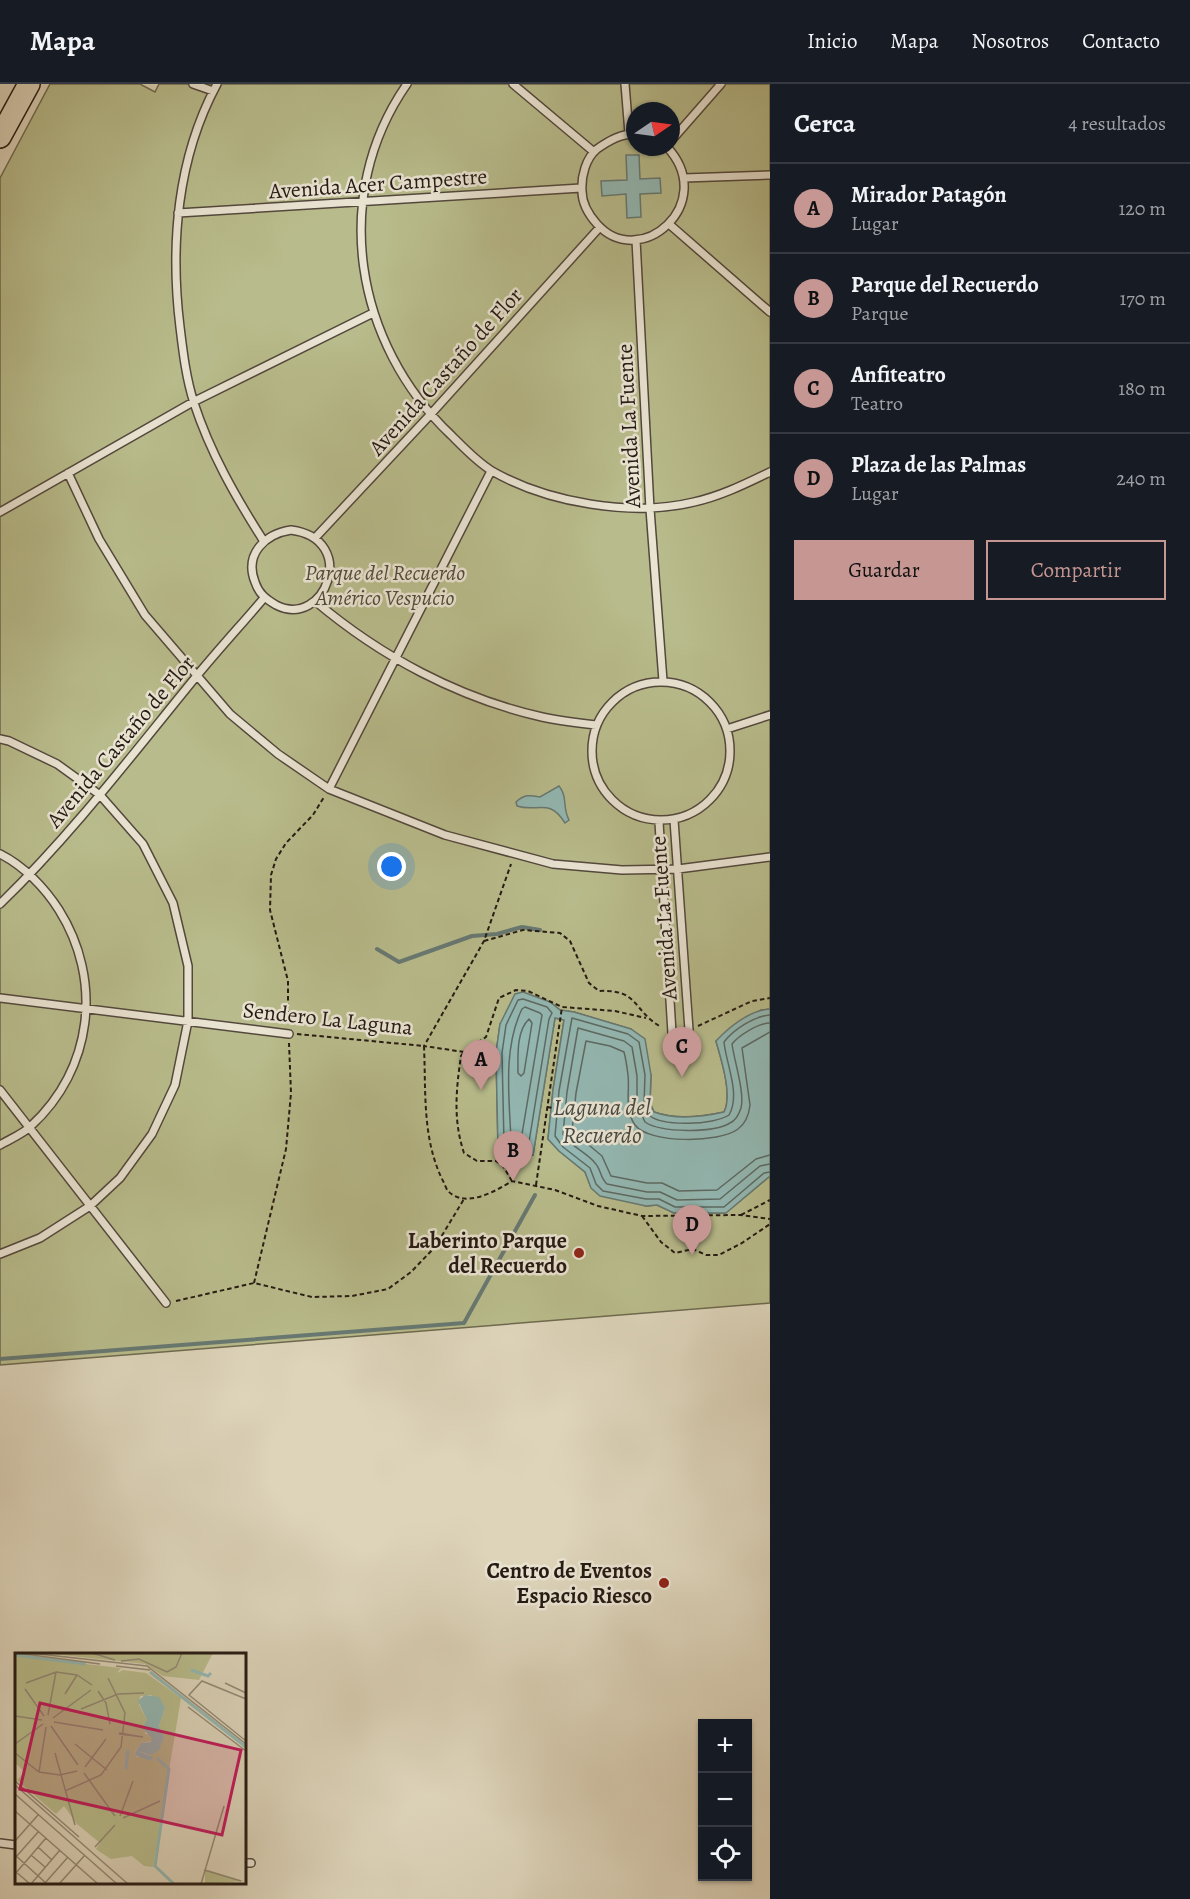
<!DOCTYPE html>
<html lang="es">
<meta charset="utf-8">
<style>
:root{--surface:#171b24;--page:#242831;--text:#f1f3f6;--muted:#9ea1a6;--line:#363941;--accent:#c59692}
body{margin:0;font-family:Alegreya,serif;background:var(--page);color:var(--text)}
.controls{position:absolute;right:18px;bottom:18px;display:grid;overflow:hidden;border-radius:0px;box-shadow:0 2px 4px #0004}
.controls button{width:54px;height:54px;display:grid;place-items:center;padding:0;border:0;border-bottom:2px solid var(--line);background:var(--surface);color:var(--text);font:30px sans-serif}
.compass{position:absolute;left:626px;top:18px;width:54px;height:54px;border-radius:50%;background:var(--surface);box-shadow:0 2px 4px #0004;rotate:77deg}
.you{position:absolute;left:392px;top:783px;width:21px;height:21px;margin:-15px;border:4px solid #fff;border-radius:50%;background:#1a73e8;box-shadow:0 0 0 9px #1a73e833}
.badge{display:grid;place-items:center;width:39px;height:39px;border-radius:50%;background:var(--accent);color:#111;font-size:20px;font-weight:700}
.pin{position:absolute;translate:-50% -50px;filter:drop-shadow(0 2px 3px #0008)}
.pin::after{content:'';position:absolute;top:32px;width:21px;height:18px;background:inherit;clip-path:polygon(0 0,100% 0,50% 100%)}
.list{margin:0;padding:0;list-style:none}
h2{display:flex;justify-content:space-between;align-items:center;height:78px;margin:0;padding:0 24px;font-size:26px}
h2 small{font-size:20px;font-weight:400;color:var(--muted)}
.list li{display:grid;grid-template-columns:39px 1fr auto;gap:18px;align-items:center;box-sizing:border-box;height:90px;padding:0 24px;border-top:2px solid var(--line)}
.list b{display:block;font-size:22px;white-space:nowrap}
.list p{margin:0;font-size:20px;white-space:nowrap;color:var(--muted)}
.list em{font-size:20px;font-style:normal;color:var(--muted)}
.actions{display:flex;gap:12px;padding:18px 24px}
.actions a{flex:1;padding:14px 0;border:2px solid var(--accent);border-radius:0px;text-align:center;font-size:21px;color:var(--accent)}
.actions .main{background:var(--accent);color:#111}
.icon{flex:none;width:33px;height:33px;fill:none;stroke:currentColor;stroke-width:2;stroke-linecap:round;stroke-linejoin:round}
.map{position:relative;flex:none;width:770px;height:1815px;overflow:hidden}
header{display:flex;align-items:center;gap:36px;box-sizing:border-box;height:84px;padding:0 30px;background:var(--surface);border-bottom:2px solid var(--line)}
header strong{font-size:28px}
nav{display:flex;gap:33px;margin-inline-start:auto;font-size:21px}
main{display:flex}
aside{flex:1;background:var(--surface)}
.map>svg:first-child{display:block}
</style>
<header>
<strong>Mapa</strong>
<nav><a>Inicio</a><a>Mapa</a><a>Nosotros</a><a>Contacto</a></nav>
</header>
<main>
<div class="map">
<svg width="770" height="1815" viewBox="0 0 770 1815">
<rect width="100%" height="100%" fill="#ddd4ba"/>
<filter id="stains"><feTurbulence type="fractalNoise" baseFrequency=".00333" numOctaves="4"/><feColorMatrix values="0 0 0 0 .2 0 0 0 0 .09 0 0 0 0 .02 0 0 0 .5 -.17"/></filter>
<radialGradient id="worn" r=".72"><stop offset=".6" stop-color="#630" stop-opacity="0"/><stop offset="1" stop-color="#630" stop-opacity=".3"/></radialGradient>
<!-- green -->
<path fill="#b8bb8b" stroke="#6e6a4f" stroke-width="1.5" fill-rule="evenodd" d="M50,0H140L155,8L159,0H770V925L761,926L716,957C721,975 733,1011 724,1028C701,1033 676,1036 654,1028L650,1019L651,991L631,945L574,928L560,926L550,918L500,940L496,969L498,1064C510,1072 519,1073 533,1071L555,934L564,936L553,1006L548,1055L559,1067L585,1088L591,1103L646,1122L657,1121L674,1129H725L770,1092V1219L0,1281V94ZM635,27H671V63H635Z"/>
<!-- water -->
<path fill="#93b8b3" stroke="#677973" stroke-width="1.5" d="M626,71H639L640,95L660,94L661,109L640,110L641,133L627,134L626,110L602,112L601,97L627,96Z
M559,702C568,713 562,723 569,736L565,739C549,713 537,729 517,722L516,718C524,710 530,711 540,713Z
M523,908L550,918L560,926L574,928L631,945L645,955L651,991L650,1019L654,1028C676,1036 702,1033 724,1028C733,1011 721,975 716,957C729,943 750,926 770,925V1092L726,1129H674L657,1121L646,1122L600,1112L591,1104L585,1088L559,1067L548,1055L553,1006L564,936L555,934L533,1071C519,1073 510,1072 498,1064L496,969L500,940L515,910Z"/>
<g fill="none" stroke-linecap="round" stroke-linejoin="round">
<!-- shore -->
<path stroke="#5c6963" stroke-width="1.5" d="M523,915L547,923L552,929L549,935L528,1064C521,1069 509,1065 504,1059L502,969L506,941L518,916Z
M525,923L540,929L542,931L521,1056L518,1058L511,1055C509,1012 503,964 522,925Z
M770,931C754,932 733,946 724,958C726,980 741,1010 729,1031C714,1041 662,1043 649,1031L644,1020L645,991L639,958L628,950L572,934L559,1007L555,1052L563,1063L590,1084L596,1100L603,1107L646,1115H659L675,1123H724L764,1089L770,1088
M529,935L532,939L524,989L521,992L518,989C518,973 516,947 529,935Z
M770,939C759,939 739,951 732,960C734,976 745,1009 741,1024C739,1030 735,1037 730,1039C714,1049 661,1049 645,1038L637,1021V992L632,963L624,957L578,944L567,1008L563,1050C571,1063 586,1068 595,1079C601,1085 600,1094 607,1100L647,1108H660L677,1116L720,1115L760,1082L770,1080
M770,948L742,964L750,1021C749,1030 745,1040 738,1045C720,1059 649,1060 635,1041C624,1025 630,1008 628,991C627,983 626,975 624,968L610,962L586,957L576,1009L572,1047L602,1072L611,1092L647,1099H662L679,1107L717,1106L756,1075L770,1071"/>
<!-- stream -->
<path stroke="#677973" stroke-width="4" d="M377,865L399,878L472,852L497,850L522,843L540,846
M0,1275L464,1239L535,1111"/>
<defs>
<path id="lane" d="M193,0L213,7
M217,0C177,74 170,161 180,243C183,268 186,294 194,319C210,368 235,412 263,456
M407,0C329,112 355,260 451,351C463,363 477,378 492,387C548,419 632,433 694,418C721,412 745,400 770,388
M513,0L594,68
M625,0L629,49
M635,50C621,49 608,57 597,65C586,74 581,92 582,107C582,120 588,130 597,140C640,188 719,119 667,63
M671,57L721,0
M684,94L770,91
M178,129L581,104
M669,140L770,228
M636,156L650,425L663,597
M68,389L99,455L145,531L230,630L278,670L329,705L445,751L553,780L622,786L678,785L770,773
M0,428L193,318L373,229
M291,446C360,455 325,546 276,521C266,515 259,510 255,498C244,470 265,450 291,446Z
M315,454L430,331L600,143
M315,517C380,572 458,614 542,633C560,637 578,639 596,641
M592 667a69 69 0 1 1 138 0a69 69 0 1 1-138 0Z
M727,645L770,631
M0,655L9,657L57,680L100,711L143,760L173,819L188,882V937L175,1001L152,1050L120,1094L90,1122L40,1154L0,1170
M329,705L491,387
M659,738L672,949L675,954L687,953L689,946L674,736
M0,770C24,782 45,804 59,826C103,896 93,985 31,1042C23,1050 10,1055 0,1061
M0,820C72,750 132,671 195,594C217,567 241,541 264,514
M0,914L289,950
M0,1006L166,1219
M0,1759L16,1761
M244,1779H251"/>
<path id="primary" d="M0,53L29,0"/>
</defs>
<!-- lane casing -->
<use href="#lane" stroke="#53483d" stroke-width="10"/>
<!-- primary casing -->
<use href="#primary" stroke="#251a13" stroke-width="24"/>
<!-- path -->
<path stroke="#251a13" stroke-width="2" stroke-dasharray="4.5 3" stroke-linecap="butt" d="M484,857L523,846L560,849L570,857L589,899L599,907C639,905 632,926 661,943
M288,939V897L270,826L271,791L276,775L286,759L313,731L324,713
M698,942L752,917L770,914
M297,950L424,962C426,1007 422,1053 442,1095C444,1098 446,1105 448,1107C465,1125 496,1107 512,1097L555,1106L598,1122L642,1132L740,1131L770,1135
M464,968L424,962L484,857L511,780
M547,1023L582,1029L579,1038
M512,1097L503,1082L496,1077H477L464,1069C453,1036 456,1006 461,972L464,968L486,953L499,914L516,906L528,907L562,923L615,927L646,934
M536,1101L562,923
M741,1131L770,1116
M642,1132L661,1158L675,1169L693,1165L706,1171H719L742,1159L770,1140
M254,1199L286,1065L291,1009L289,959
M176,1217L254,1199L312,1213L352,1212L388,1205L411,1188L435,1163L464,1115"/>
<!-- lane -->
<use href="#lane" stroke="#e9e3d2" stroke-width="7"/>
<!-- primary -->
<use href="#primary" stroke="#ddd4ba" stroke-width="21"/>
</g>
<!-- markers -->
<g fill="#8f2418" stroke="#e9e3d2" stroke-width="2">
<circle cx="579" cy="1169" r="6"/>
<circle cx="664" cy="1499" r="6"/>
</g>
<g text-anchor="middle" stroke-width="5" stroke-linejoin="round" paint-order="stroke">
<!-- street labels -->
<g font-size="22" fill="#251a13" stroke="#e9e3d2">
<text transform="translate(378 99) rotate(-4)" y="8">Avenida Acer Campestre</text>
<text transform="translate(445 287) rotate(-48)" y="8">Avenida Castaño de Flor</text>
<text transform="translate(628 342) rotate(-93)" y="8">Avenida La Fuente</text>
<text transform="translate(120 657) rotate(-50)" y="8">Avenida Castaño de Flor</text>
<text transform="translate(663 834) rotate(-94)" y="8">Avenida La Fuente</text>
<text transform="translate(328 934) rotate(6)" y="8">Sendero La Laguna</text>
</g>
<!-- park labels -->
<g font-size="22" font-style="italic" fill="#514a37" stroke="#e9e3d2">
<text x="385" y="496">Parque del Recuerdo<tspan x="385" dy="25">Américo Vespucio</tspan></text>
</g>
<!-- poi labels -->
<g font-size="22" font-weight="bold" fill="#251a13" stroke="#e9e3d2" text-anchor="end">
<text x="567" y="1164">Laberinto Parque<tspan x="567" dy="25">del Recuerdo</tspan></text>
<text x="652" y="1494">Centro de Eventos<tspan x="652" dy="25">Espacio Riesco</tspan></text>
</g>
<!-- water labels -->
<g font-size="24" font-style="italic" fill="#464943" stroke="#e9e3d2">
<text x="602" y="1031">Laguna del<tspan x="602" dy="28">Recuerdo</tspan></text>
</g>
</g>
<!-- overview -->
<g transform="translate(15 1569)">
<rect width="231" height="231" fill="#ddd4ba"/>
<path d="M198,0L184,27L148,23L130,11L38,1ZM0,3L106,15L102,20L108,17L131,20L166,45L138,214L129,213L117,203L96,206L85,199L81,196L85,190L62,171L49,153L41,161L2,127L10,119L0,110ZM136,42L150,55L144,73L149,84L136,102L123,97L137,104H122L119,101L126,90L137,88L138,82L130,81L132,67L124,52L125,43ZM190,216L229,228L190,231Z" fill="#b8bb8b" fill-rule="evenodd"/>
<path d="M130,42L144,44L150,55L144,73L149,84L144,97L136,102L123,98L138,104L136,108L119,102L126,90L136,89L137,85L127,75L132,67L123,48Z" fill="#93b8b3"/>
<path fill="none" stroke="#93b8b3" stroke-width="3" d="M0,2L71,11M176,17L193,23L196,20M135,19L231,94M142,105L154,116L140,213L159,231M111,116L113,97"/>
<path fill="none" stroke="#938a77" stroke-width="1.5" d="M2,0L85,11M15,0L132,13L231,91M77,0L100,7M106,8L124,6L152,19L161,14L167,0M101,13L135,17M11,30L41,19L62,22L77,32M210,30L231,40M10,36L29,63M83,38L91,50L95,71M50,41L62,22M231,46L187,28L174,42L231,88M173,54L231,98M66,56L103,41L129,40M33,62L41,19M0,63L27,67M38,65L76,37M39,69L88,77M36,73L63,112M104,81L128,84L104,80M0,91L28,71M60,91L92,117M0,100L24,119L45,122L62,118M40,100L60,172M70,114L91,86M24,119L31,74M69,120L100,163M0,128L64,184M0,132L113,231M50,138L86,122L106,94L110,60L93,25M0,141L102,231M0,158L83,231M105,163L118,128M108,165L145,148M0,188L23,162M23,194L37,207M80,194L100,172M0,202L32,231M16,202L30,214M0,205L24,178M189,217L226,228M0,218L15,231M0,221L31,185M30,230L53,204M16,231L45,197M44,231L70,202M186,231L209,153"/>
<path fill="#c2185b" fill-opacity="0.15" stroke="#c2185b" stroke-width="3" d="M25,50L226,97L207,182L5,136Z"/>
<rect width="231" height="231" fill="none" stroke="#251a13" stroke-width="3"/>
</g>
<rect width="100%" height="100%" filter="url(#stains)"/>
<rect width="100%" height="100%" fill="url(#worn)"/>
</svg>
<div class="controls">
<button>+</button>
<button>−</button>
<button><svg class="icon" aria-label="locate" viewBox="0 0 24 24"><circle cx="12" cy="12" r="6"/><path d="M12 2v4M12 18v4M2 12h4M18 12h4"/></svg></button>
</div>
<svg class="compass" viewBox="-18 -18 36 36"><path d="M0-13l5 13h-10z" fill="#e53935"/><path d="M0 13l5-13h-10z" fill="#9ea1a6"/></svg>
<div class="you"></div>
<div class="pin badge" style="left:481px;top:1006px">A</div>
<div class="pin badge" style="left:513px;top:1097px">B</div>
<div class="pin badge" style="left:682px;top:993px">C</div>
<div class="pin badge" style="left:692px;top:1171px">D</div>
</div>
<aside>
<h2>Cerca<small>4 resultados</small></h2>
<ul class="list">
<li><span class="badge">A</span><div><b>Mirador Patagón</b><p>Lugar</p></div><em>120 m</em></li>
<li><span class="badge">B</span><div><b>Parque del Recuerdo</b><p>Parque</p></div><em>170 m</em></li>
<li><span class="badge">C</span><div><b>Anfiteatro</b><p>Teatro</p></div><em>180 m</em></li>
<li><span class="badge">D</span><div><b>Plaza de las Palmas</b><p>Lugar</p></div><em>240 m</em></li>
</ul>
<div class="actions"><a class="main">Guardar</a><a>Compartir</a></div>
</aside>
</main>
